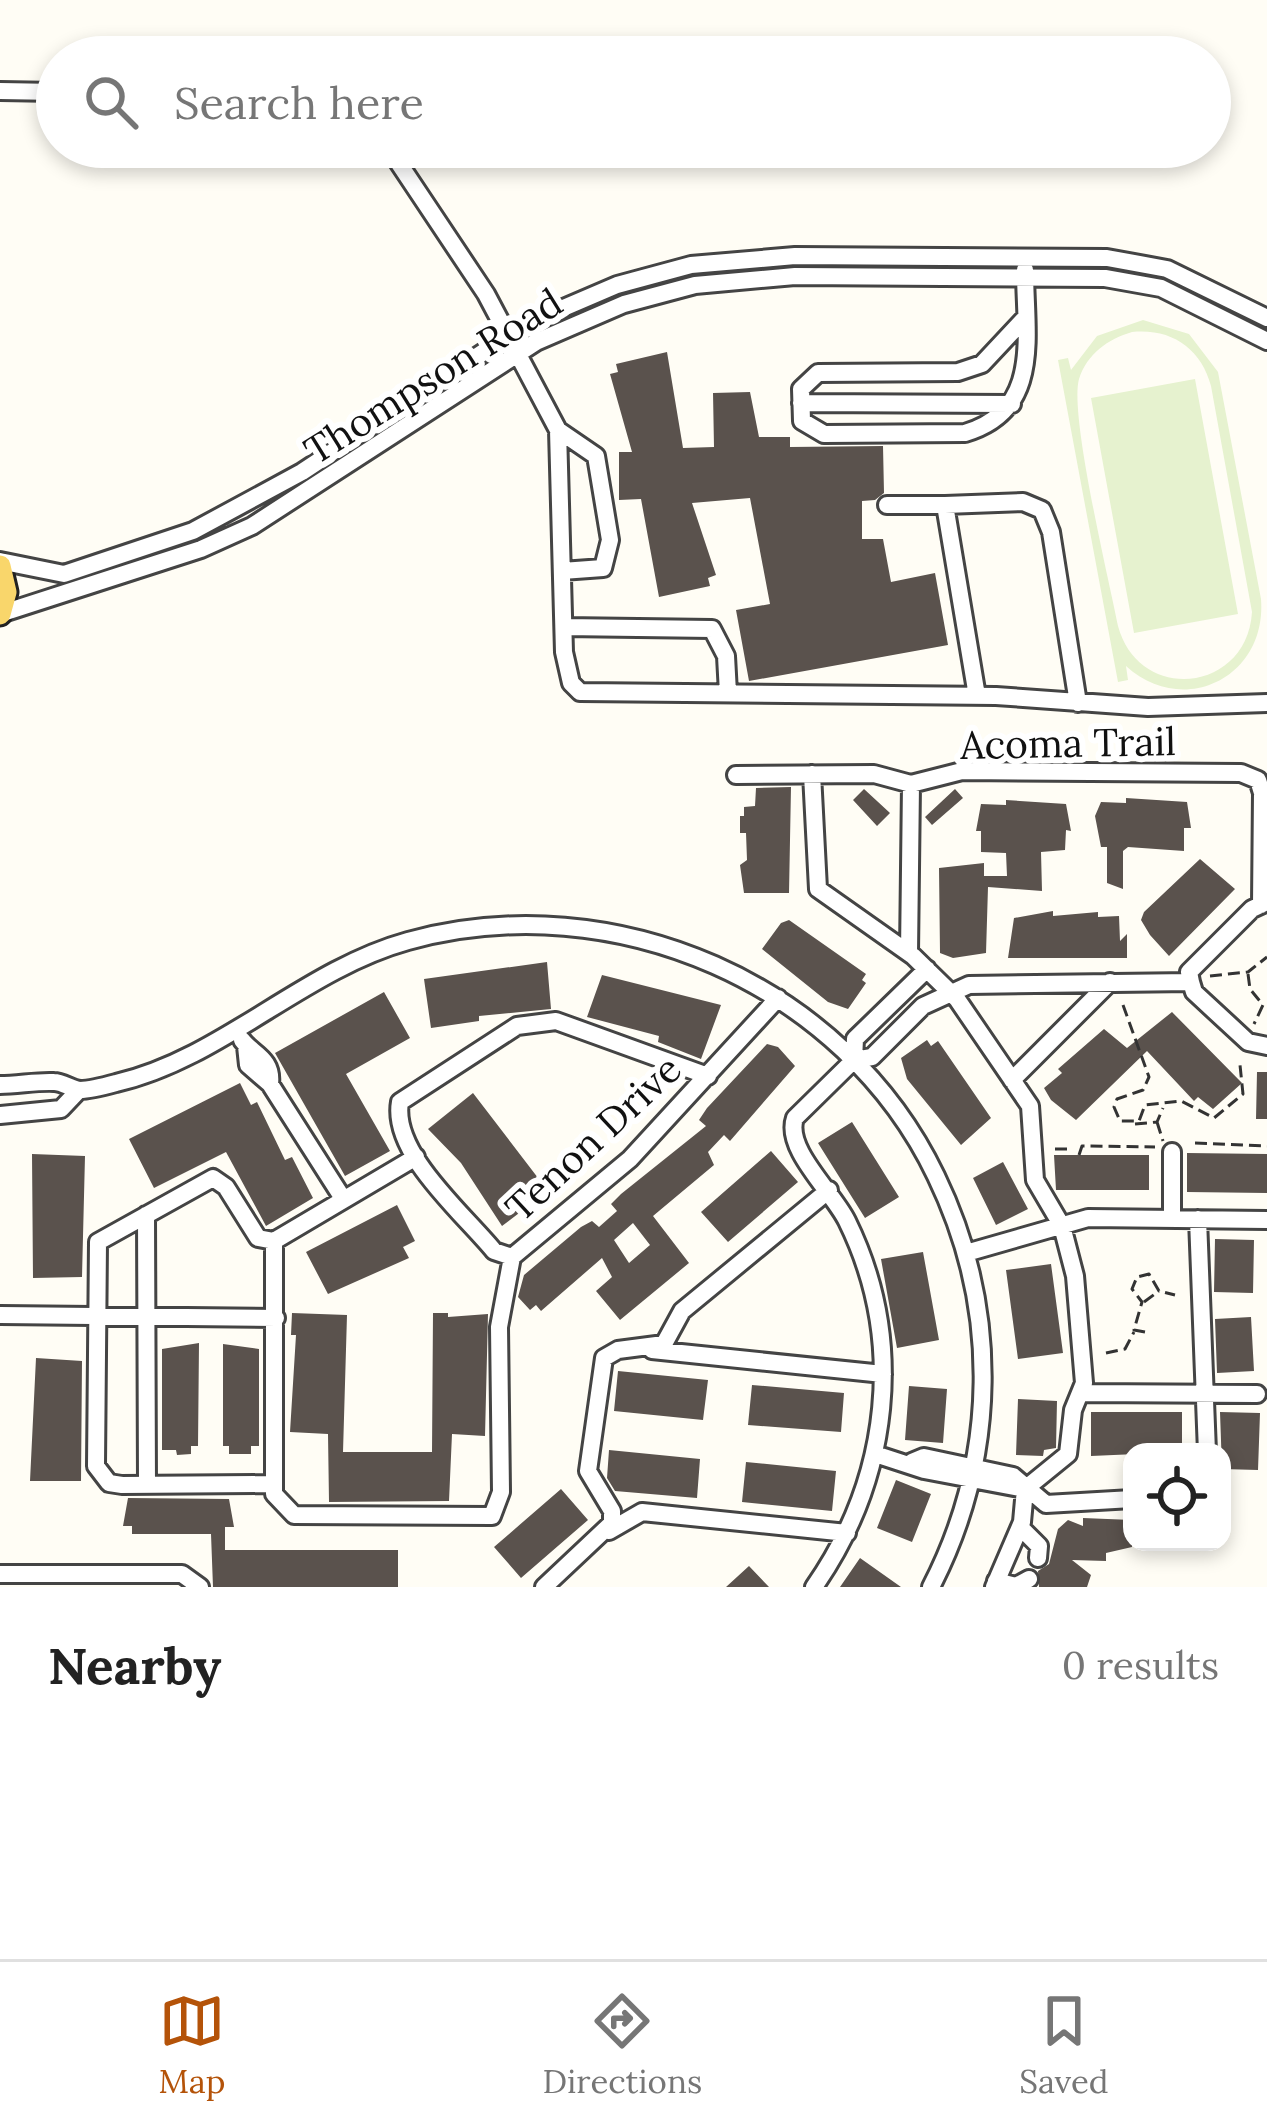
<!DOCTYPE html>
<style>
:root{--surface:#fff;--page:#f6f6f6;--text:#222;--muted:#767676;--line:#e0e0e0;--accent:#b45309}
body{margin:0;font-family:Lora,serif;background:var(--page);color:var(--text)}
.controls{position:absolute;right:36px;bottom:36px;display:grid;overflow:hidden;border-radius:24px;box-shadow:0 6px 18px #0003}
.controls button{width:108px;height:108px;display:grid;place-items:center;padding:0;border:0;border-bottom:3px solid var(--line);background:var(--surface);color:var(--text);font:60px sans-serif}
.list{margin:0;padding:0;list-style:none}
h2{display:flex;justify-content:space-between;align-items:center;height:156px;margin:0;padding:0 48px;font-size:51px}
h2 small{font-size:39px;font-weight:400;color:var(--muted)}
.icon{flex:none;width:66px;height:66px;fill:none;stroke:currentColor;stroke-width:2;stroke-linecap:round;stroke-linejoin:round}
.map{position:relative;flex:none;width:1267px;height:1587px;overflow:hidden}
.search{position:absolute;background:var(--surface);box-shadow:0 6px 18px #0003;left:36px;right:36px;top:36px;height:132px;display:flex;align-items:center;gap:30px;box-sizing:border-box;padding:0 42px;border-radius:66px;color:var(--muted);font-size:45px}
.sheet{height:372px;background:var(--surface)}
nav{display:flex;justify-content:space-around;align-items:center;box-sizing:border-box;height:168px;border-top:3px solid var(--line);background:var(--surface);font-size:33px;color:var(--muted)}
nav a{display:grid;justify-items:center;gap:6px}
nav .on{color:var(--accent)}
.map>svg:first-child{display:block}
</style>
<div class="map">
<svg width="1267" height="1587" viewBox="0 0 1267 1587">
<rect width="100%" height="100%" fill="#fffdf5"/>
<!-- pitch -->
<path fill="#e6f2cf" fill-rule="evenodd" d="M1143,320L1189,334L1218,372L1261,599C1267,678 1183,718 1126,666L1128,680L1118,682L1058,360L1068,358L1071,370L1097,336ZM1132,332C1171,328 1201,348 1211,386L1252,612C1247,693 1139,704 1118,626C1109,580 1069,414 1079,379C1087,354 1108,339 1132,332Z
M1195,379L1238,614L1134,633L1091,398Z"/>
<!-- building -->
<path fill="#5a524d" fill-rule="evenodd" d="M667,352L683,448L714,447L713,393L750,392L759,437H790V447L883,446L884,493L875,500L862,501V539H883L891,582L935,573L948,645L749,681L736,610L770,604L750,498L692,503L716,575L708,578L710,586L659,597L641,499L619,500V452H632L610,374L618,372L616,364Z
M791,787L789,893H744L740,865L747,860L746,833H740V816H744V807L755,806L756,788Z
M864,789L890,813L877,826L853,800Z
M955,789L963,798L932,825L925,817Z
M1126,798L1187,802L1191,828H1184V851L1128,847L1123,851V889L1107,883V847H1101L1095,816L1101,802L1126,803Z
M1006,800L1066,804L1071,831L1066,830L1065,850L1041,852L1042,891L988,887L986,953L953,958L940,953L939,868L984,863V876H1007L1006,853L981,852V831H976L981,804L1006,805Z
M1200,859L1235,889L1169,956L1150,935L1141,920L1144,912Z
M1053,911V916L1098,912V917L1119,916L1120,941L1127,934V958H1008L1014,918Z
M789,920L866,974L862,980L866,983L848,1009L828,1002L762,949L781,923Z
M547,962L551,1009L479,1016V1021L431,1028L424,979Z
M602,975L721,1005L701,1059L658,1042L659,1036L587,1017Z
M384,992L410,1038L346,1074L390,1151L345,1176L275,1053Z
M1172,1012L1242,1083L1213,1109L1198,1097L1194,1101L1147,1051L1076,1120L1051,1100L1044,1088L1062,1073L1058,1069L1104,1029L1127,1048Z
M927,1040L931,1046L938,1041L991,1118L961,1145L907,1079L901,1058Z
M767,1044L778,1047L795,1066L730,1141L724,1135L708,1152L714,1165L653,1216L689,1263L620,1320L596,1291L612,1277L602,1258L541,1311L536,1305L530,1310L518,1297L524,1275L581,1227L592,1221L599,1227L617,1211L611,1204L621,1194L706,1126L699,1120L707,1108ZM633,1223L650,1245L629,1263L614,1240Z
M1257,1072H1267V1119H1256Z
M240,1083L251,1105L257,1102L285,1160L292,1157L313,1198L266,1226L226,1152L154,1188L129,1139Z
M473,1093L548,1191L502,1226L461,1163L428,1129Z
M852,1122L899,1197L865,1218L818,1143Z
M771,1151L798,1182L728,1242L701,1212Z
M1187,1153L1267,1154V1193L1187,1192Z
M32,1154L85,1156L82,1277L33,1278Z
M1054,1155H1149V1190H1056Z
M1003,1162L1028,1209L996,1225L973,1178Z
M397,1205L415,1241L403,1247L409,1258L328,1294L306,1252Z
M1215,1239L1254,1240L1253,1293L1214,1292Z
M923,1252L939,1340L897,1348L881,1259Z
M1051,1264L1063,1353L1018,1359L1006,1270Z
M292,1313L347,1315L343,1452H432L433,1313H448V1317L488,1314L485,1436L452,1434L449,1501L329,1502L328,1434L290,1432L296,1335H291Z
M1251,1317L1254,1371L1217,1373L1215,1319Z
M199,1343L198,1446H191V1454L177,1455L176,1450H162V1349Z
M223,1344L259,1349V1446H251V1454H229V1446H223Z
M36,1358L82,1361L81,1481H30Z
M618,1371L708,1380L703,1420L614,1411Z
M752,1385L844,1393L841,1432L748,1425Z
M909,1386L947,1389L943,1443L905,1440Z
M1018,1399L1057,1401L1056,1448L1044,1450L1043,1456L1016,1455Z
M1091,1412H1182V1452L1091,1456Z
M1220,1412L1260,1413L1258,1470L1222,1469Z
M609,1450L700,1459L697,1498L615,1491L607,1478Z
M746,1462L836,1471L832,1511L742,1502Z
M896,1480L931,1494L912,1542L877,1528Z
M561,1489L588,1520L521,1578L494,1547Z
M128,1498L229,1499L234,1527H225V1550H398V1587H213L211,1534H132V1526H123Z
M1083,1518L1132,1520V1547L1106,1553V1561L1072,1560L1091,1575L1087,1587H1039L1038,1571L1049,1564L1058,1529L1068,1520L1083,1526Z
M860,1558L901,1587H840Z
M749,1566L769,1587H726Z"/>
<g fill="none" stroke-linecap="round" stroke-linejoin="round">
<defs>
<path id="minor" d="M0,91L57,92
M388,147L486,294L558,430L564,652L571,683L580,692L996,696L1148,707L1267,703
M1025,270C1025,335 1043,410 965,433L824,434L802,421L801,389L818,373L958,372L982,364L1026,317
M801,403L1012,404
M558,430L596,456L610,540L603,568L562,571
M887,505H945
M0,561L64,574L193,531L302,472L526,324L617,285L691,265L795,256L1107,258L1167,269L1267,318
M0,614L201,549L252,526L536,342L624,304L695,285L795,276L1105,278L1161,288L1267,341
M564,627L712,629L726,656L728,693
M977,696L945,505L1023,502L1042,510L1051,532L1078,703
M812,774L818,889L913,956L957,999L1030,1106L1035,1180L1062,1226L1075,1276L1084,1383L1073,1410L1068,1454L1025,1489L1022,1522L994,1587
M736,775L874,774L911,784L962,771L1241,773L1258,780L1262,793L1261,905
M909,953L911,784
M1191,982L1189,972L1252,909L1267,902
M1191,982L1194,992L1248,1042L1267,1046
M242,1040C252,1054 273,1058 270,1084
M246,1046L248,1065L270,1084L342,1197
M854,1060L855,1039L927,969
M1012,1080L1110,982
M0,1085C18,1085 37,1081 54,1082C63,1082 71,1089 80,1090C90,1090 105,1086 116,1083C221,1059 303,970 408,941C614,884 844,984 936,1176C1000,1308 998,1457 931,1587
M0,1115L61,1109L79,1090
M1172,1152V1219
M146,1215L147,1484
M1198,1219L1207,1452
M274,1241V1494L294,1515L492,1516L501,1492L499,1327L512,1257L630,1159L778,998
M274,1241L258,1238L226,1187L213,1178L98,1242L96,1466L109,1483L122,1485L274,1484
M274,1241L416,1157
M966,1253L1088,1218L1267,1220
M512,1257L494,1251C463,1213 391,1153 400,1102L517,1026L556,1021L708,1076
M0,1315L276,1318
M652,1350L883,1374
M1082,1393L1257,1394
M875,1454L924,1470L1025,1489
M912,1462L924,1457L1013,1476L1046,1504L1132,1499
M1020,1527L1039,1546L1038,1558
M609,1531L642,1512L847,1533
M0,1574H182L200,1587
M996,1581L1016,1586L1029,1579
M544,1587L612,1523V1511L588,1471L604,1358L618,1350L664,1344L682,1311L829,1190
M814,1587C890,1478 906,1341 847,1221C833,1192 784,1149 795,1118L854,1060L872,1057L923,1006L969,985L1191,982"/>
<path id="major" d="M0,566L6,592L0,614"/>
</defs>
<!-- minor casing -->
<use href="#minor" stroke="#444" stroke-width="22"/>
<!-- major casing -->
<use href="#major" stroke="#222" stroke-width="27"/>
<!-- path -->
<path stroke="#333" stroke-width="3" stroke-dasharray="12 6" stroke-linecap="butt" d="M1248,974L1250,989L1263,1005L1254,1024
M1210,976L1248,972L1267,957
M1123,1005L1149,1077L1143,1090L1117,1099L1114,1107L1120,1121H1139L1145,1105L1181,1101L1214,1118L1243,1094L1240,1065
M1157,1122L1163,1141
M1135,1124L1157,1122L1163,1108
M1195,1143L1267,1146
M1055,1149H1067L1066,1155
M1079,1155L1082,1146L1155,1147
M1144,1302L1159,1291
M1145,1332L1134,1330L1142,1302L1132,1289L1137,1277L1149,1274L1159,1291L1175,1295
M1106,1353L1125,1349L1134,1332"/>
<!-- minor -->
<use href="#minor" stroke="#fff" stroke-width="16"/>
<!-- major -->
<use href="#major" stroke="#f9d66b" stroke-width="21"/>
</g>
<g text-anchor="middle" stroke-width="12" stroke-linejoin="round" paint-order="stroke">
<!-- street labels -->
<g font-size="39" fill="#111" stroke="#fff">
<text transform="translate(433 376) rotate(-32)" y="14">Thompson Road</text>
<text transform="translate(1068 743) rotate(-1)" y="14">Acoma Trail</text>
<text transform="translate(593 1138) rotate(-43)" y="14">Tenon Drive</text>
</g>
</g>
</svg>
<div class="controls">
<button><svg class="icon" aria-label="locate" viewBox="0 0 24 24"><circle cx="12" cy="12" r="6"/><path d="M12 2v4M12 18v4M2 12h4M18 12h4"/></svg></button>
</div>
<div class="search"><svg class="icon" aria-label="search" viewBox="0 0 24 24"><circle cx="10" cy="10" r="6"/><path d="M15 15l6 6"/></svg>Search here</div>
</div>
<section class="sheet">
<h2>Nearby<small>0 results</small></h2>
<ul class="list">
</ul>
</section>
<nav>
<a class="on"><svg class="icon" aria-label="map" viewBox="0 0 24 24"><path d="M3 6l6-2 6 2 6-2v14l-6 2-6-2-6 2zM9 4v14M15 6v14"/></svg>Map</a>
<a><svg class="icon" aria-label="directions" viewBox="0 0 24 24"><path d="M12 3l9 9-9 9-9-9zM9 14v-3h6M13 9l2 2-2 2"/></svg>Directions</a>
<a><svg class="icon" aria-label="saved" viewBox="0 0 24 24"><path d="M7 4h10v16l-5-4-5 4z"/></svg>Saved</a>
</nav>
